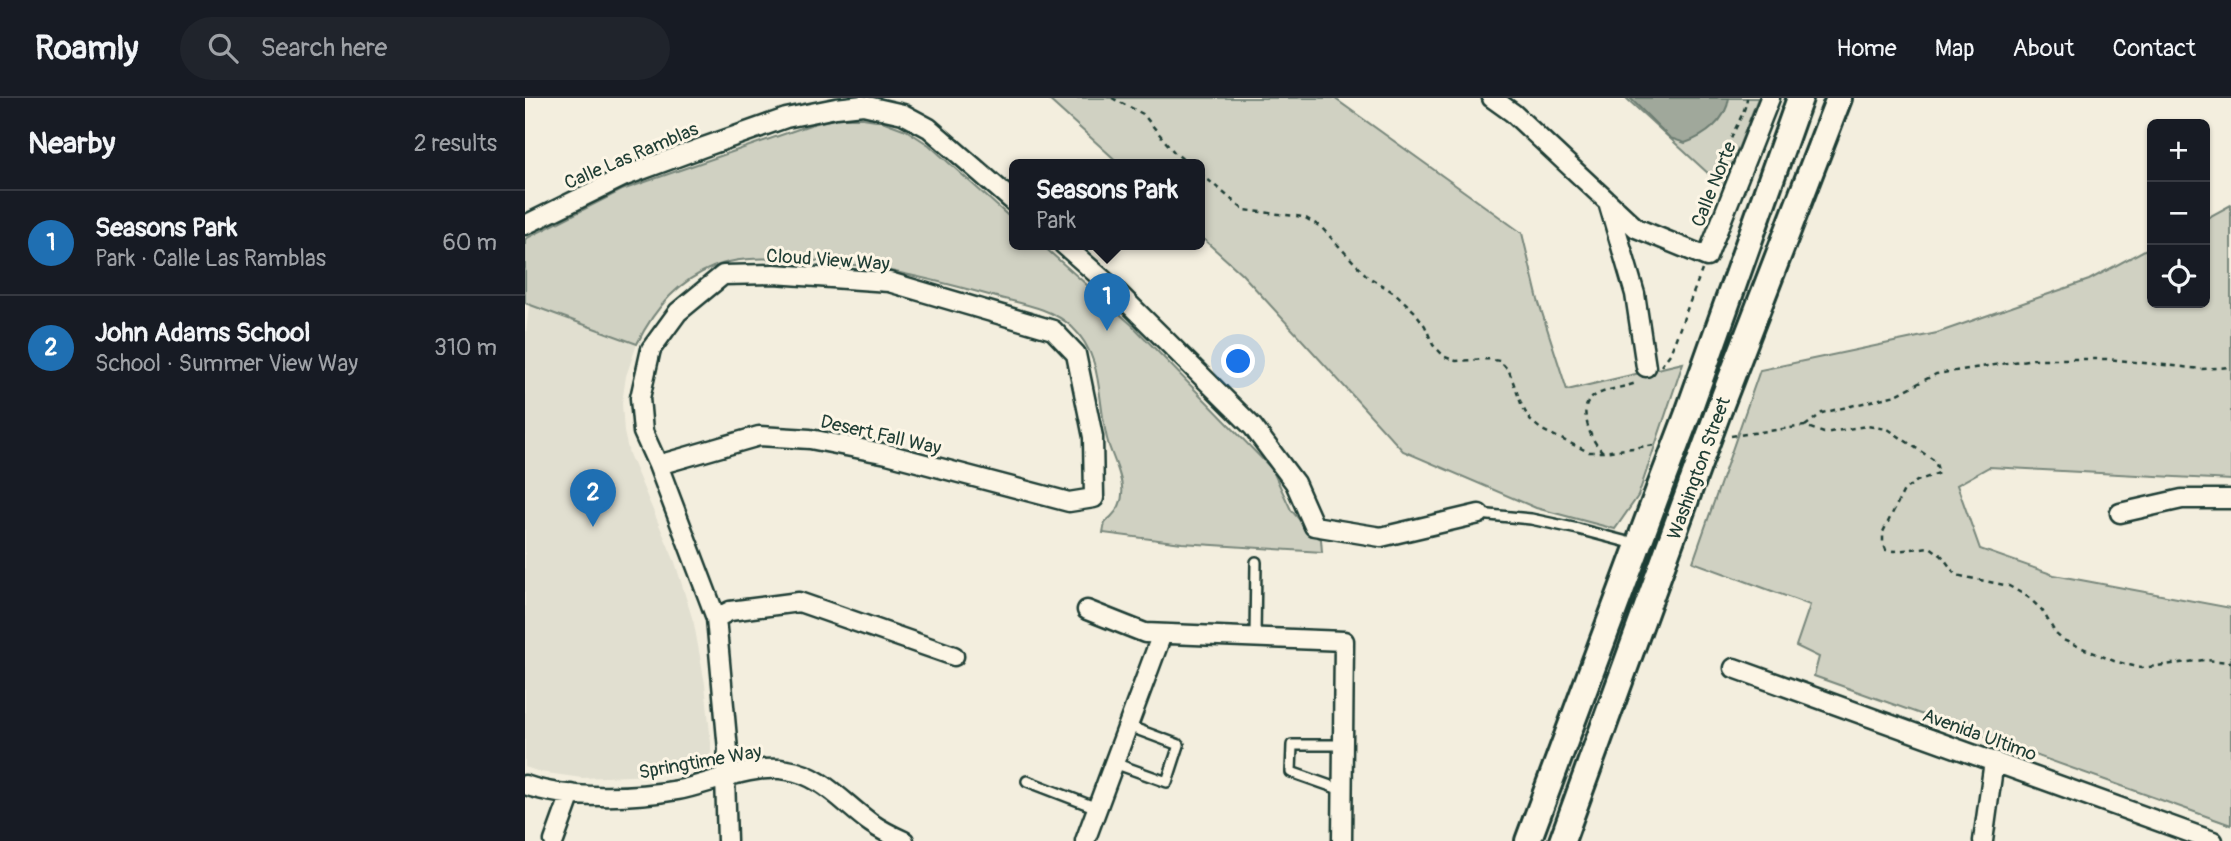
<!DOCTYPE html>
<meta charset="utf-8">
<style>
:root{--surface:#171b24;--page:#20242c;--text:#f1f3f6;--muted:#9ea1a6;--line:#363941;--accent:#1f6fb2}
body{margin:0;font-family:Pangolin,sans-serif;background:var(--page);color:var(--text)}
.controls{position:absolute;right:21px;top:21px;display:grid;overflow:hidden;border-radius:10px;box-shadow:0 2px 5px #0004}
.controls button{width:63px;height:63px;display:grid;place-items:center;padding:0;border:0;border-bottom:2px solid var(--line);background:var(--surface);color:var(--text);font:35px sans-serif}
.you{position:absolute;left:714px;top:264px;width:24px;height:24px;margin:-18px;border:5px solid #fff;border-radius:50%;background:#1a73e8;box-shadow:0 0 0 10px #1a73e833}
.badge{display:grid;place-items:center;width:46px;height:46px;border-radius:50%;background:var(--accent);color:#fff;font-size:23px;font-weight:700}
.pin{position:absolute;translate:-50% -58px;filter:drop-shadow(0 2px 4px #0008)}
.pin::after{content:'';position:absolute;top:37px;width:24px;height:21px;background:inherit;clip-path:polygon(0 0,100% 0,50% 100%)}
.popup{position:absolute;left:484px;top:61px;width:196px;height:91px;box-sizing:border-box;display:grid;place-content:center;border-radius:10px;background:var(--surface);filter:drop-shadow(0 2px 5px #0005);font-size:23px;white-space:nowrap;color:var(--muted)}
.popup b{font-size:26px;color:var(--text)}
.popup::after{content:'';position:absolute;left:50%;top:100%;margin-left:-14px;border:14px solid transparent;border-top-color:var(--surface)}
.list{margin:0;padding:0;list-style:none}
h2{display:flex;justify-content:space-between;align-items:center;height:91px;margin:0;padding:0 28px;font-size:30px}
h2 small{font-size:23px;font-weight:400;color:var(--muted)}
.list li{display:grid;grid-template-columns:46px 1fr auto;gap:21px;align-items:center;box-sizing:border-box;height:105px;padding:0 28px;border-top:2px solid var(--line)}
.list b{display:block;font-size:26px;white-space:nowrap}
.list p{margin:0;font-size:23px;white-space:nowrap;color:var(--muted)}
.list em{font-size:23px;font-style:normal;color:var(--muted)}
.icon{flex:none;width:38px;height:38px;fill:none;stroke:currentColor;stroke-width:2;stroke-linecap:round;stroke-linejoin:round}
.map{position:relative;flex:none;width:1706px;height:743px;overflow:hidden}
header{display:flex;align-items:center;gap:42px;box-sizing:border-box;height:98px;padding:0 35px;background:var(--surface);border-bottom:2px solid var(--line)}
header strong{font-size:33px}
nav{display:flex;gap:38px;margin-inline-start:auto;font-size:24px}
.search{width:490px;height:63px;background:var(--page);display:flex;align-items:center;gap:18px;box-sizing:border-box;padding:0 24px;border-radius:38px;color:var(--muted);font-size:26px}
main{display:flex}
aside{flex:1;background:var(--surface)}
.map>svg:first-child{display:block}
</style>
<header>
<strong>Roamly</strong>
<div class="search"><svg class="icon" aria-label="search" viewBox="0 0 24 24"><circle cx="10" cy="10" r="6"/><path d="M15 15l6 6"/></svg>Search here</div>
<nav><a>Home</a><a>Map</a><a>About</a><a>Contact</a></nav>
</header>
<main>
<aside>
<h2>Nearby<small>2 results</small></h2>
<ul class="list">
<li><span class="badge">1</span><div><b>Seasons Park</b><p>Park · Calle Las Ramblas</p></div><em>60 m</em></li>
<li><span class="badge">2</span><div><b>John Adams School</b><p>School · Summer View Way</p></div><em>310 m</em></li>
</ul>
</aside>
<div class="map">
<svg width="1706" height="743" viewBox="0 0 1706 743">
<rect width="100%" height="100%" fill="#f3eede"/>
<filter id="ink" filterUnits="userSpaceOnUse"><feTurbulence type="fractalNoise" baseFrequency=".0143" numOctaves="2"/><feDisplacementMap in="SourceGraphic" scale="14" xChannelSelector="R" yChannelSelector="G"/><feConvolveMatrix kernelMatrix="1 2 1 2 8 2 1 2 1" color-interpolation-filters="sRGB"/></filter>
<g filter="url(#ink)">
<!-- built -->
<path fill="#e1dfd0" d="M4,207L112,246L101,278L97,305L99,334L104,356L150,464L169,526L180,586L186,645V655L175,669L128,677L57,680L15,674L0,669V244Z"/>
<!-- green -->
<path fill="#d0d1c2" stroke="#78877b" stroke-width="2" d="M522,0H809L997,135L1013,202L1042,292L1158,265L1113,398L1090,431L1011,410L878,353L717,176L675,138V67H596Z
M1101,0H1233L1198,89Z
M313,20H338L357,23L381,32L404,47L489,123V147H517L607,227L747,371L766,412L785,434L796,441L797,454L657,445L578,435L580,424C610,402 594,376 584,348C571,307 581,261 547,229C526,209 492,205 464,197C395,178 328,162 256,161C233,160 210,160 188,169C153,183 128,213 112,246L0,205V141L97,92L288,26Z
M1706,107V382L1464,369L1432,387L1455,451L1529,477L1706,510V727L1289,578L1294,559L1271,548L1285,507L1168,464L1235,272L1412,235L1564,182L1627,148V205H1680V121Z"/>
<!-- water -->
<path fill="#a0a89b" stroke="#6c7d72" stroke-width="2" d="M1105,0H1204C1201,23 1180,38 1160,45L1145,40Z"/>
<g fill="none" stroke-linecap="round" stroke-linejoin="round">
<defs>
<path id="service" d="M954,416L1006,421L1053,431L1110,446
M730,540L731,464
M589,665L642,684L654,647L603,628
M502,683L572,710
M817,692L766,674L767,647H818"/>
<path id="minor" d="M967,0L988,15L1111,130L1182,159L1245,0
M1083,104L1110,196L1121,269
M0,127L100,78L179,49L261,20L311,10L338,7L378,16L404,30L489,104
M539,147L590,192L728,329L770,385L789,428L856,439L954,416
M133,367L234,338L285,341L362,356L544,404L569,400L568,339L551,256L528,232L364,184L249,176L198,177L153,214L126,251L115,300L118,334L133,367L191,520L203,652L200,679L202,743
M1595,415L1657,401H1706
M562,512L620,535L819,543L817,743
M191,520L205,513L274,504L429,558
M1209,570L1688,743
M0,687C43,702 108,700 153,692C188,685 225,666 262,672C297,677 319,706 346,725C356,732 368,738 379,743
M29,743L46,696
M560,743L637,536
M1458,743L1469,663"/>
<path id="secondary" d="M1195,309L1314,0
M1163,315L1275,0
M1003,743L1134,391
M1037,743L1167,385"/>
</defs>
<!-- service casing -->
<use href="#service" stroke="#1f3d34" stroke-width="14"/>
<!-- minor casing -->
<use href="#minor" stroke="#1f3d34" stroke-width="23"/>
<!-- secondary casing -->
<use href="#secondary" stroke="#1f3d34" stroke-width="30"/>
<!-- path -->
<path stroke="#1f3d34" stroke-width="2.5" stroke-dasharray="5 5" stroke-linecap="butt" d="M587,0L618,16L649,54L665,67
M1204,60C1200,40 1220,20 1222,0
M675,75L719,112L779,119L796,129L842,178L871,196L890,214L900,228L908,247L920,259L931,263L962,261L975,263L984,273L997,308L1005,322L1017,332L1064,354H1078L1130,347
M1136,268L1145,256L1177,172
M1280,328L1297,315L1371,297L1411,276L1508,261H1582L1677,271L1706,269
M1206,338L1280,328L1299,335L1341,328L1363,331L1410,363L1414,375L1392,383L1379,392L1358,434V444L1361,452L1370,453L1405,449L1417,458L1431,477L1484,488L1503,499L1517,512L1531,536L1538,542L1589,563L1616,570L1679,562L1706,564
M1078,354C1068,344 1064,335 1061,320C1055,290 1094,293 1113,284"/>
<!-- service -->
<use href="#service" stroke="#fcf5e5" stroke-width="9"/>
<!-- minor -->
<use href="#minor" stroke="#fcf5e5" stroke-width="18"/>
<!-- secondary -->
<use href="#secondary" stroke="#fcf5e5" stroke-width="24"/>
<defs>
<path id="secondary-bridge" d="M1167,385L1195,309
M1134,391L1163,315"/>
</defs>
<!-- secondary-bridge casing -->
<use href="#secondary-bridge" stroke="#1f3d34" stroke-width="30" stroke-linecap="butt"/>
<!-- secondary-bridge -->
<use href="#secondary-bridge" stroke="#fcf5e5" stroke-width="24"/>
</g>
</g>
<g text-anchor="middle" stroke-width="6" stroke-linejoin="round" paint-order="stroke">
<!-- street labels -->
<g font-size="19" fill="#1f3d34" stroke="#fcf5e5">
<text transform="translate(106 57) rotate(-23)" y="7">Calle Las Ramblas</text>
<text transform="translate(1188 86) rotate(-68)" y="7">Calle Norte</text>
<text transform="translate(303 161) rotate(4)" y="7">Cloud View Way</text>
<text transform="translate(356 336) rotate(13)" y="7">Desert Fall Way</text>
<text transform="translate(1173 370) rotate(-70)" y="7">Washington Street</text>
<text transform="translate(1455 636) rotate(20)" y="7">Avenida Ultimo</text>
<text transform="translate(175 663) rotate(-10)" y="7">Springtime Way</text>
</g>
</g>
</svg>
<div class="controls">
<button>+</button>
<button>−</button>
<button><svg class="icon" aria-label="locate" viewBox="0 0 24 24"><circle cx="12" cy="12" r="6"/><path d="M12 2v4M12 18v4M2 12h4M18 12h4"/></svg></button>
</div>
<div class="you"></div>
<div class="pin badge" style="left:582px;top:233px">1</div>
<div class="popup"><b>Seasons Park</b>Park</div>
<div class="pin badge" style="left:68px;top:429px">2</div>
</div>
</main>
